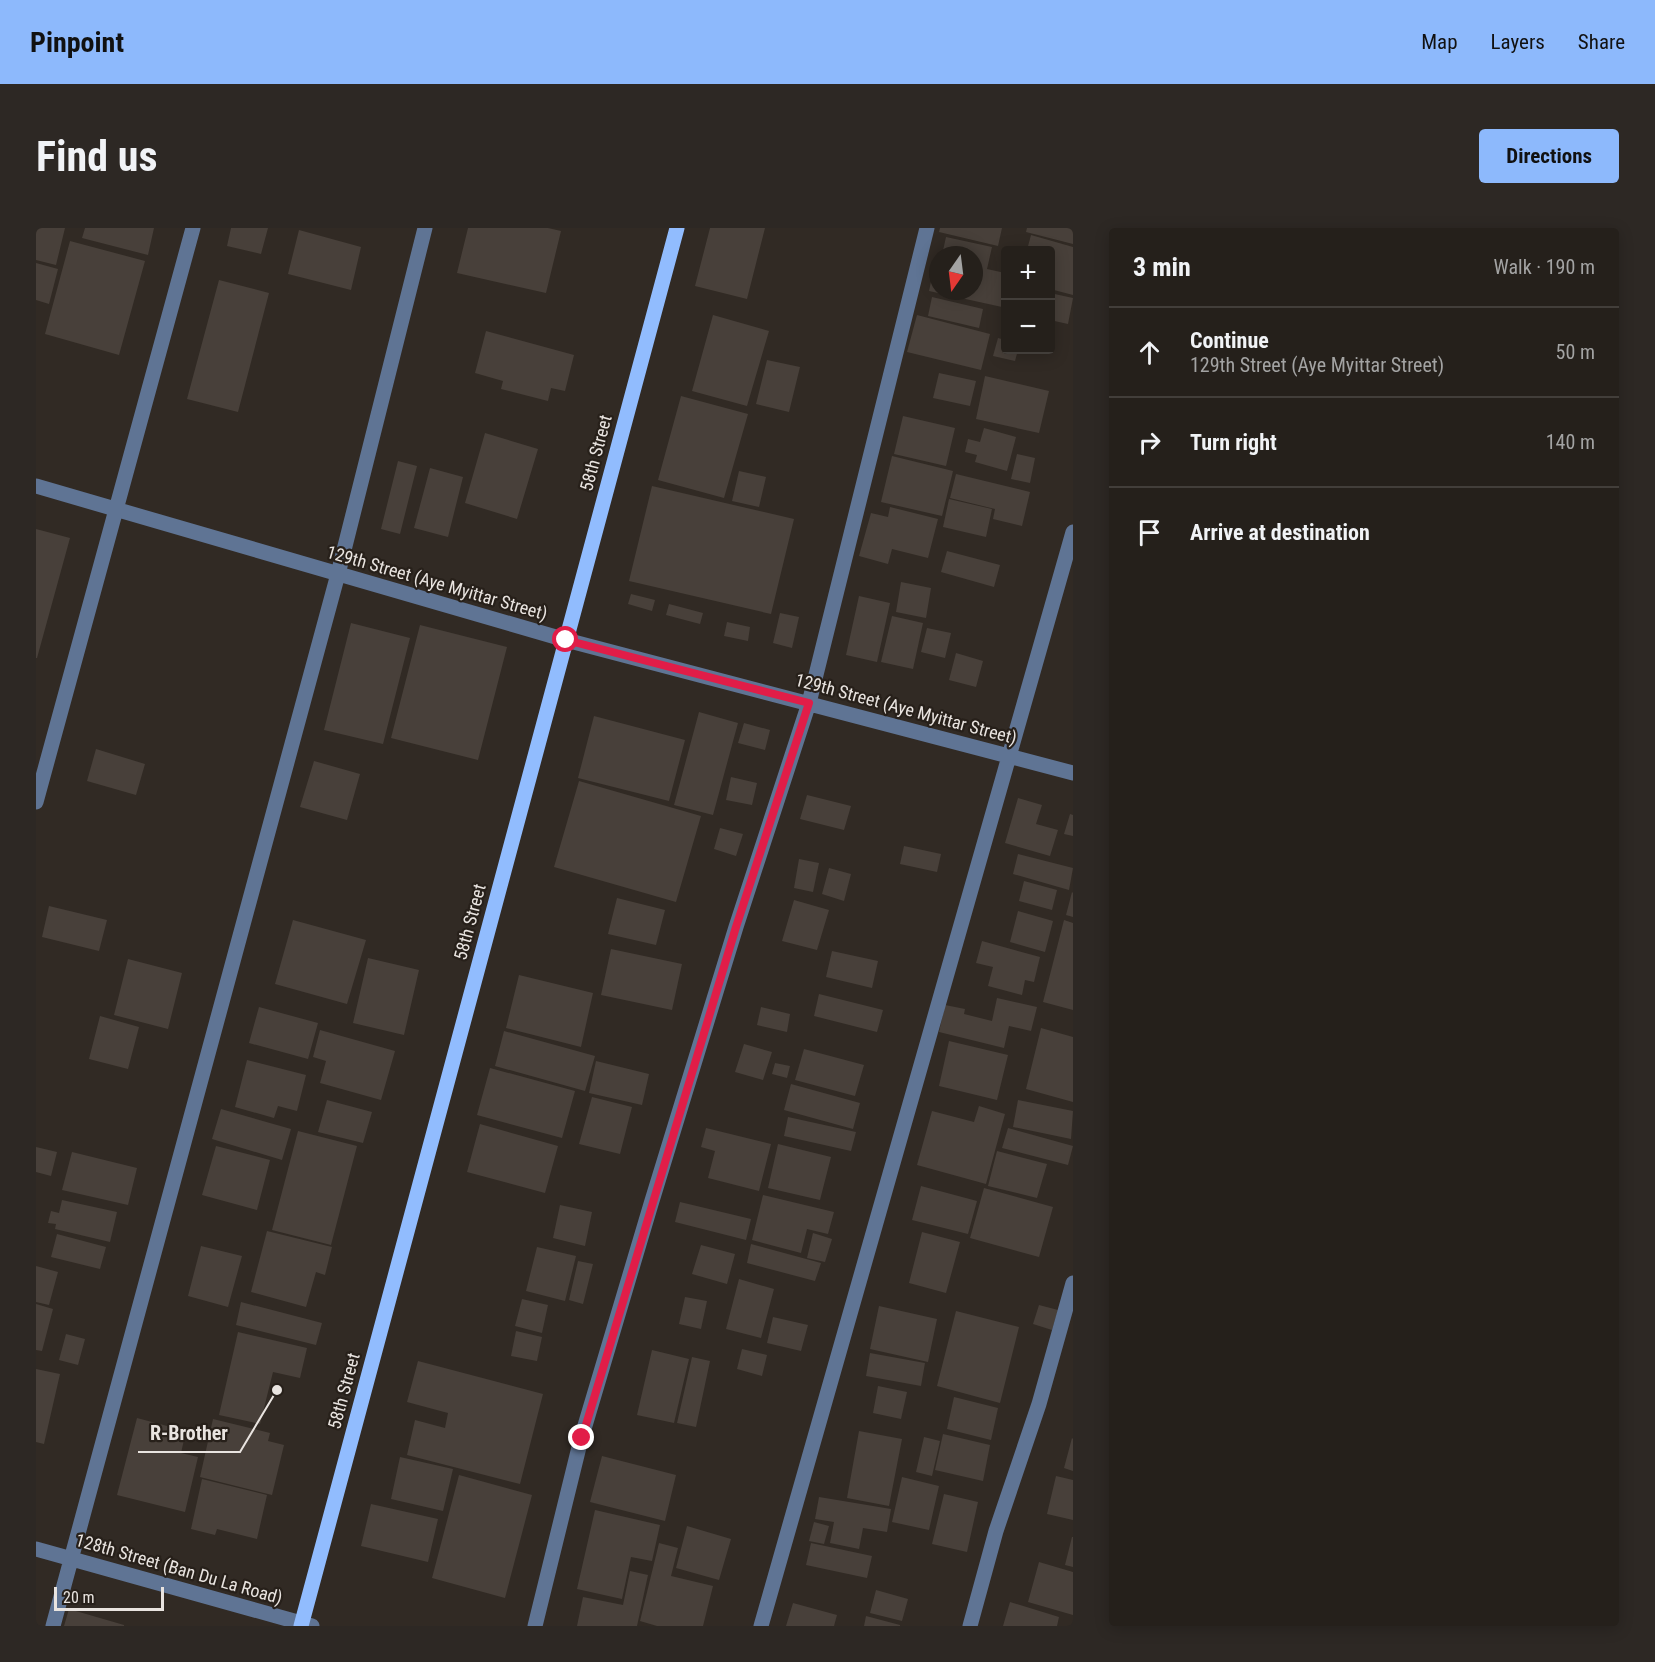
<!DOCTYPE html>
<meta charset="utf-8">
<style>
:root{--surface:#25201b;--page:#2d2824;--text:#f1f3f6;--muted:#a3a3a3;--line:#423e3a;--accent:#8db9fc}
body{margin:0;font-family:"Roboto Condensed",sans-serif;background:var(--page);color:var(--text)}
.controls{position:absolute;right:18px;top:18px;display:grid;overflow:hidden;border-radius:6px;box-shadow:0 3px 15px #0003}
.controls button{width:54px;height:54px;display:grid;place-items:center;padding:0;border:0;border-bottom:2px solid var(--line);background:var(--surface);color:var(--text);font:30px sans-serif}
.compass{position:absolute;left:893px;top:18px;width:54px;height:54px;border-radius:50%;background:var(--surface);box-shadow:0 3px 15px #0003;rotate:194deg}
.scale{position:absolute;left:18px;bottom:15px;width:110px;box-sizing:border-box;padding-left:6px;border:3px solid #e9e4e0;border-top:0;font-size:16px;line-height:21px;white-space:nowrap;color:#e9e4e0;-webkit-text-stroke:4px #27201a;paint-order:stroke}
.stop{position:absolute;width:18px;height:18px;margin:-14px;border:4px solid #e11d48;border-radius:50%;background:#fff}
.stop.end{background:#e11d48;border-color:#fff;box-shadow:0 2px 6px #0008}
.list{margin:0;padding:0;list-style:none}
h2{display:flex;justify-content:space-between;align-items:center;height:78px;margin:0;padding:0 24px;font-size:26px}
h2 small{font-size:20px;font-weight:400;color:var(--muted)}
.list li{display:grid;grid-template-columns:39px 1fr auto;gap:18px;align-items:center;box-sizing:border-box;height:90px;padding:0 24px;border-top:2px solid var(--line)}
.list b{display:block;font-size:22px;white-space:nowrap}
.list p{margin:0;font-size:20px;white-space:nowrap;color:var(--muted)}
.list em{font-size:20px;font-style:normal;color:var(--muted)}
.icon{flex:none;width:33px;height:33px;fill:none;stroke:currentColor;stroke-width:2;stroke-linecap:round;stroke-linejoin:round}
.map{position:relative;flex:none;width:1037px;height:1398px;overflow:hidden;border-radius:6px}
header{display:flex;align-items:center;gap:36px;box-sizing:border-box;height:84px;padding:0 30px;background:var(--accent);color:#111}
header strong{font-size:28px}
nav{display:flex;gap:33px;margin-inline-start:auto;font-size:21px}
.intro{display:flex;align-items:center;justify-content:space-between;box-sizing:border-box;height:144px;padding:0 36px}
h1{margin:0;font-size:42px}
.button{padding:15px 27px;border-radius:6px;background:var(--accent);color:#111;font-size:21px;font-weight:700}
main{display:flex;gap:36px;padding:0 36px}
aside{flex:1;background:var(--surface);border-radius:6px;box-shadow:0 3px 15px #0003}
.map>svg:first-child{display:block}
</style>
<header>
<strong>Pinpoint</strong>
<nav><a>Map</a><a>Layers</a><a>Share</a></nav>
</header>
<div class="intro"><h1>Find us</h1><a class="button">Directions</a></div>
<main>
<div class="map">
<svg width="1037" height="1398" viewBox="0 0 1037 1398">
<rect width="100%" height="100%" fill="#312a24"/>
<!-- building -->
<path fill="#48403a" d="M0,0H29L20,37L0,32Z
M49,0H118L112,27L46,10Z
M195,0H232L225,26L191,18Z
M432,0H512L525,3L510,65L421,45Z
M674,0H729L711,71L659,58Z
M904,0H966L962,18L903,4Z
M991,0H1037V16L990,4Z
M263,2L325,19L315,62L252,46Z
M995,7L1037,19V67L1014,61V22H991Z
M910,9L956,19L951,41L969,45V63L966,79L893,63L901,26L902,63H938V27H906Z
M34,13L109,33L83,127L9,106Z
M0,35L22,41L13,76L0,72Z
M183,52L233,65L202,184L151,171Z
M1014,65L1037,70L1032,96L1014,92Z
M896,69L947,81L943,100L892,88Z
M677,87L733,103L711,178L656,163Z
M881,87L954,106L945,142L871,124Z
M450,103L538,127L529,163L515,160L512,173L465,161L467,153L439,145Z
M962,110L969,112V122H982L979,133L957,128Z
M731,132L764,139L753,184L720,176Z
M903,145L940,153L934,178L897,170Z
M949,148L1013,163L1003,205L940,191Z
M645,168L712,186L688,270L622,252Z
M867,188L919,200L910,238L858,226Z
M948,200L980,209L971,243L939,234L941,227L929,224L932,211L944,214Z
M449,205L502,221L481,291L429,275Z
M981,226L999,230L994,255L975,251Z
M856,228L917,243L906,288L845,274Z
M362,233L381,238L364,306L345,301Z
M394,240L427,249L412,309L378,300Z
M703,243L730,249L723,279L696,273Z
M920,246L994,264L986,298L957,291L959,281L914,270Z
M616,258L758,291L735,386L593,353Z
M913,271L956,281L950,309L907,299Z
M854,279L902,291L892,330L856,321L852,336L823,328L835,285L852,289Z
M0,301L34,310L1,430H0Z
M911,323L964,337L958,359L905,344Z
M865,354L895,360L890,390L860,384Z
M595,366L619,372L616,383L592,376Z
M823,368L854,375L841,434L810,427Z
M633,376L667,385L664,396L630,387Z
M744,385L763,389L756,420L737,415Z
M856,388L887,395L877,441L845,434Z
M691,394L714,399L712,413L688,408Z
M315,395L374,410L347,516L288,502Z
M384,397L471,419L442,532L355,510Z
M891,400L915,405L909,430L885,424Z
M920,425L947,433L940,459L913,452Z
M663,484L702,495L677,587L638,577Z
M558,488L649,512L633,573L542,550Z
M708,495L734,502L729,522L702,515Z
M60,521L109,536L100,567L51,553Z
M278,533L324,546L311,592L264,579Z
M695,549L721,555L716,577L690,572Z
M543,553L665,588L640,674L518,639Z
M771,567L815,578L808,602L764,591Z
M982,570L1006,577L1000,596L1022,602L1014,628L969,615Z
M1034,586L1037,587V608L1028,606Z
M684,600L707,606L700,628L678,621Z
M868,618L905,626L901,644L864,636Z
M982,626L1037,640L1033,662L977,646Z
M763,631L783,635L777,664L758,660Z
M793,640L815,646L808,673L786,666Z
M988,653L1021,662L1016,682L983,673Z
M1036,664L1037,665V689L1030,687Z
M581,670L629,682L620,717L572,706Z
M758,672L793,682L781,722L746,713Z
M13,678L71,692L63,723L6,709Z
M982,683L1017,693L1009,724L974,714Z
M257,692L330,712L311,776L239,756Z
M1028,692L1037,695V782L1007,774Z
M946,713L1004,729L998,754L989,752L986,767L952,758L957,739L940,735Z
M575,721L646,736L636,782L565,767Z
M796,723L842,733L836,760L790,749Z
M332,730L383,742L368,807L317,795Z
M92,731L146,745L132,801L78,787Z
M483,747L557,765L545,819L470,800Z
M783,766L847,782L841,804L778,788Z
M961,770L1001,779L995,803L973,798L968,820L903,804L909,777L929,781L928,786L956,793Z
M223,779L282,795L272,831L213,815Z
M725,779L754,786L751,804L721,797Z
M64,788L103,799L92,841L53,831Z
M1005,800L1037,809V874L990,861Z
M284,802L359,823L345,872L284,855L290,833L277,829Z
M468,803L559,828L549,863L459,838Z
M913,813L972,827L961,872L903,858Z
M708,816L736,824L727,852L699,844Z
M768,821L828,837L819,868L759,852Z
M211,832L270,847L261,883L242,878L238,890L199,879Z
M560,833L613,846L606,877L553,865Z
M739,835L754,838L751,850L736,846Z
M454,840L539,863L526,910L441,887Z
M755,856L824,875L817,901L748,882Z
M556,869L596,879L584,926L543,916Z
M291,872L336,884L327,915L282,904Z
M982,872L1037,883L1035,911L977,899Z
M943,878L969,886L950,956L881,937L896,883L938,894Z
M185,881L255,901L246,932L176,911Z
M752,889L820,904L815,923L748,908Z
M444,896L522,918L509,965L431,944Z
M670,900L735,916L723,963L672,950L679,923L665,919Z
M972,900L1037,918L1032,937L966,920Z
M262,903L321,918L295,1017L236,1002Z
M742,916L795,929L784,972L732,960Z
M180,918L234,932L221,982L166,967Z
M0,919L21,924L15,948L0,944Z
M961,923L1011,936L1001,970L952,958Z
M36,924L101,940L92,977L26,962Z
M885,958L941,973L932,1006L876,992Z
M948,960L1017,979L1003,1029L934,1010Z
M727,967L798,984L792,1006L771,1001L765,1025L716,1012Z
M26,972L81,984L74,1014L19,1001L20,996L12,995L15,983L23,985Z
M644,974L715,991L710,1012L639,994Z
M524,977L556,984L549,1018L517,1010Z
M231,1003L296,1019L289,1047L280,1044L270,1079L215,1064Z
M886,1004L924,1014L910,1065L873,1055Z
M777,1005L796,1011L789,1034L771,1030Z
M21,1006L70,1019L64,1041L15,1029Z
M715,1016L785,1035L779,1053L711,1035Z
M665,1017L699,1026L691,1056L656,1046Z
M165,1018L206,1028L192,1079L152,1068Z
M501,1019L540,1028L529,1073L490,1063Z
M542,1033L557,1036L547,1076L533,1072Z
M0,1038L22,1044L13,1077L0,1074Z
M703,1051L738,1061L725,1110L690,1101Z
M649,1069L671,1073L665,1101L643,1096Z
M486,1071L512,1077L506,1105L479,1098Z
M205,1074L286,1095L280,1117L200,1097Z
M0,1076L17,1081L6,1123L0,1122Z
M1003,1077L1022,1082L1016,1102L997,1096Z
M843,1078L901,1091L892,1134L834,1121Z
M920,1083L983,1099L964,1175L901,1158Z
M737,1089L772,1097L765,1123L731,1115Z
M480,1103L506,1109L501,1133L475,1128Z
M202,1104L271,1120L264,1150L237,1144L224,1196L183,1187Z
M30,1106L49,1111L42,1137L23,1132Z
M706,1121L731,1127L726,1148L701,1141Z
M616,1122L653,1131L638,1195L601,1187Z
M834,1125L889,1135L885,1158L830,1148Z
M656,1129L674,1133L660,1199L641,1195Z
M382,1133L507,1166L484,1256L371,1227L379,1192L409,1200L412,1185L371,1174Z
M0,1141L24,1146L8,1216L0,1214Z
M842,1158L871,1164L865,1191L837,1185Z
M918,1169L962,1180L955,1212L911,1201Z
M101,1190L150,1203L145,1225L162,1229L149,1284L81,1267Z
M177,1191L234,1205L232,1213L248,1217L236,1267L164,1249Z
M823,1203L866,1211L853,1278L811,1270Z
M907,1206L954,1217L947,1253L899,1242Z
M888,1209L904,1213L896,1248L880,1244Z
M1036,1210L1037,1211V1243L1028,1240Z
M566,1228L640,1247L629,1293L554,1274Z
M364,1229L417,1241L407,1283L355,1271Z
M423,1247L496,1267L469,1370L396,1350Z
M1020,1248L1037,1252V1292L1011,1286Z
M866,1249L903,1258L893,1302L856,1294Z
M166,1251L231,1267L221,1311L181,1301L179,1307L155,1301Z
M908,1266L942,1274L931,1324L896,1316Z
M783,1269L855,1281L851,1304L827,1300L823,1321L794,1315L798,1294L779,1291Z
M335,1276L402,1291L392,1334L325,1318Z
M559,1282L624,1297L616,1333L595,1329L586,1371L541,1361Z
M778,1294L793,1298L788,1316L773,1313Z
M651,1298L695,1311L683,1352L640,1340Z
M1036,1309H1037V1339L1029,1337Z
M623,1315L642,1320L635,1348L677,1358L667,1398H621L604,1393Z
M775,1315L836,1328L831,1350L770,1337Z
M1003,1334L1037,1344V1387L992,1374Z
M594,1343L612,1347L601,1398H541L547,1369L587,1377Z
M840,1362L872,1371L866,1393L834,1385Z
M974,1374L1023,1389L1021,1398H967Z
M757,1375L801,1387L798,1398H750Z
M33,1381L88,1397V1398H28Z
M830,1388L864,1397V1398H828Z"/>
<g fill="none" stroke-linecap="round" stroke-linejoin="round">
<!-- minor -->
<path stroke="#5f7494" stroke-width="15" d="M0,258L530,412L1037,545
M0,574L157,0
M0,1321L276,1398
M17,1398L302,346L389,0
M499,1398L545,1211L615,976L700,699L773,475L891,0
M725,1398L1037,304
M934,1398L960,1303L1003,1176L1037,1055"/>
<!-- major -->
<path stroke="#91bcfe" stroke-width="15" d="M265,1398L641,0"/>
</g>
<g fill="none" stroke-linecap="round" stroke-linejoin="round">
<!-- route -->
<path stroke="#e11d48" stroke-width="8" d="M530,412L773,475L700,699L546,1210"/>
</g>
<g text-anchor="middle" stroke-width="4.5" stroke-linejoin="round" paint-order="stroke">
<!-- street labels -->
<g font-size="18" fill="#e9e4e0" stroke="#27201a">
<text transform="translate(560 225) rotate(-75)" y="6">58th Street</text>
<text transform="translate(401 355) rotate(16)" y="6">129th Street (Aye Myittar Street)</text>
<text transform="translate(870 481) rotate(15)" y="6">129th Street (Aye Myittar Street)</text>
<text transform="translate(434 694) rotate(-75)" y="6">58th Street</text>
<text transform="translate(308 1163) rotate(-75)" y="6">58th Street</text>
<text transform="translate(143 1341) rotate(16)" y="6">128th Street (Ban Du La Road)</text>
</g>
</g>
<!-- callouts -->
<path fill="none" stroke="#e9e4e0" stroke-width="2" d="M241 1162L204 1224H102"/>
<circle fill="#e9e4e0" stroke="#27201a" stroke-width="2" cx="241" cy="1162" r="6"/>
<g font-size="20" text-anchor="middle" font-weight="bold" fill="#e9e4e0" stroke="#27201a" stroke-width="4.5" stroke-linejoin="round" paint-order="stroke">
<text x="153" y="1212">R-Brother</text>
</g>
</svg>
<div class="controls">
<button>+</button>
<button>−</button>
</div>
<svg class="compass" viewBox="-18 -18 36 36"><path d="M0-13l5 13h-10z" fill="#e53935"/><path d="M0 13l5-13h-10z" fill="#a3a3a3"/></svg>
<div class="scale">20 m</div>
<div class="stop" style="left:530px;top:412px"></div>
<div class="stop end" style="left:546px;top:1210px"></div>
</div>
<aside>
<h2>3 min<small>Walk · 190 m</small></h2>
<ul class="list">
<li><svg class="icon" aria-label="ahead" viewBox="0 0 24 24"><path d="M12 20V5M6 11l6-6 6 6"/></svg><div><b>Continue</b><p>129th Street (Aye Myittar Street)</p></div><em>50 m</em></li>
<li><svg class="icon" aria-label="right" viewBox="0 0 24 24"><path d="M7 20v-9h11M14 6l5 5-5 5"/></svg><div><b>Turn right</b></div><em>140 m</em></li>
<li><svg class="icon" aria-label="arrive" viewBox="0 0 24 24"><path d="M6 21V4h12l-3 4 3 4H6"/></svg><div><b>Arrive at destination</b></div></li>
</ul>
</aside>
</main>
